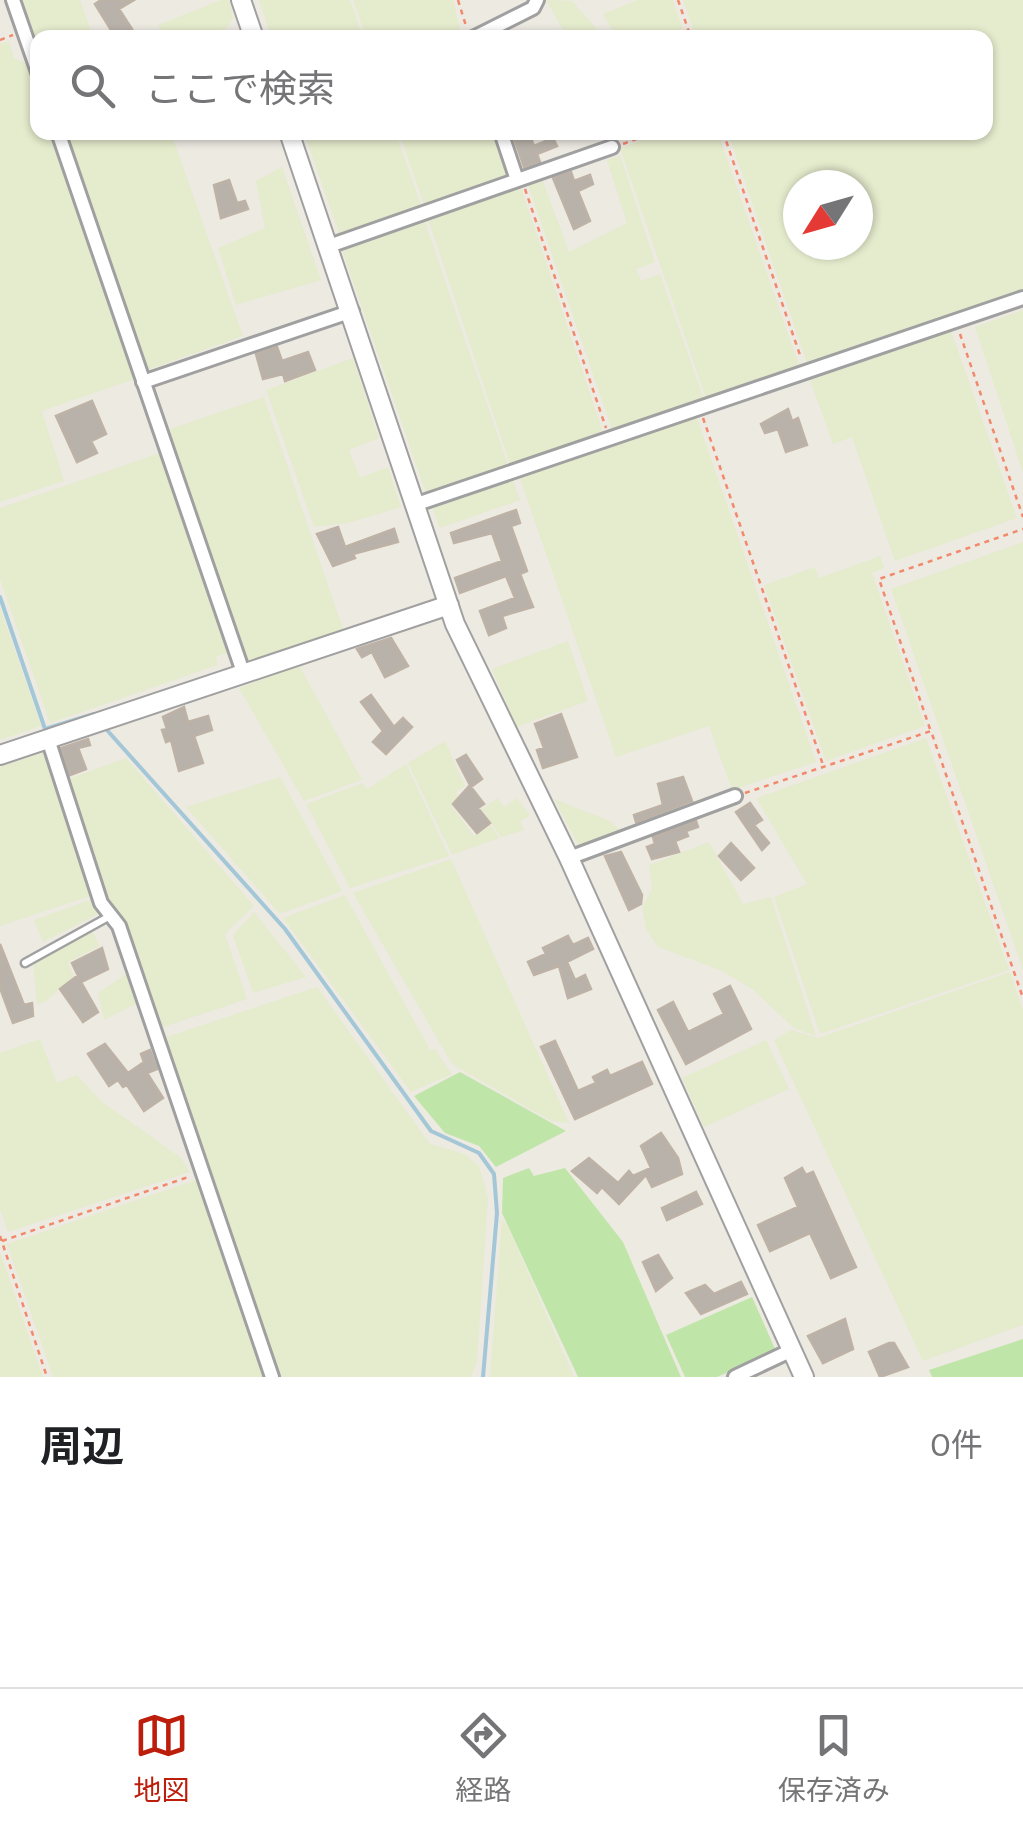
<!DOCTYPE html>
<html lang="ja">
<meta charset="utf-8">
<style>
:root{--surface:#fff;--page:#f2f2f2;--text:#202124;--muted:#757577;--line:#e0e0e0;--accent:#bc1e0b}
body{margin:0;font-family:Commissioner,"Noto Sans JP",sans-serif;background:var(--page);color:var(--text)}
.compass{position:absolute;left:783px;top:170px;width:90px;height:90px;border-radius:50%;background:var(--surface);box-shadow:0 2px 8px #0004;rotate:233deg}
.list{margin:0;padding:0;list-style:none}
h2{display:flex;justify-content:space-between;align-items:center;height:130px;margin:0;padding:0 40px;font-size:42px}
h2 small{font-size:32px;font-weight:400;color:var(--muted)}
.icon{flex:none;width:55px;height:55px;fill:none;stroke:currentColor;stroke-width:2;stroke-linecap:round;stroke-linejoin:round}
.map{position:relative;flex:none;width:1023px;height:1377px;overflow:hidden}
.search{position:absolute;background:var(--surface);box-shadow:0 2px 8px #0004;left:30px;right:30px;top:30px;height:110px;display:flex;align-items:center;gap:25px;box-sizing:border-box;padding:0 35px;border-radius:20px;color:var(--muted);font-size:38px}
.sheet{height:310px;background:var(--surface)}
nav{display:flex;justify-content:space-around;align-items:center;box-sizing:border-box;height:140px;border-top:2px solid var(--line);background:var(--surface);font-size:28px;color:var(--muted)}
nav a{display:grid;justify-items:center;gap:5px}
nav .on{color:var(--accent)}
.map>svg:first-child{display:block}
</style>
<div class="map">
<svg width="1023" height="1377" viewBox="0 0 1023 1377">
<rect width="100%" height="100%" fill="#edeae2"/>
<!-- farmland -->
<path fill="#e5ebcd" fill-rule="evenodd" d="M20,0H80L93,37L38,38L37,49Z
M221,0H229L233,17L227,28L211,37H165L158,25Z
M259,0H350L363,37H271Z
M353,0H453L462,37H366Z
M546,0L572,1L604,37H567Z
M637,0H673L685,37H616L603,14Z
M683,0H1023V289L807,363L728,133L986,132V38L696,37ZM798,185H858V245H798Z
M9,41L14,58L29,65L37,90L38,132L52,133L135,379L42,411L64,481L0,502V44Z
M665,132L718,133L799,365L706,398L620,148Z
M64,133H171L243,336L147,370Z
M304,133H396L422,208L340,236Z
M399,133H494L510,179L425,207Z
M620,155L655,262L636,269L641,281L660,274L704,400L612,430L528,185L542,179L569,252L627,223L607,160Z
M282,167L321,280L236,305L218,248L265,228L256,181Z
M520,185L604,435L511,467L428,219Z
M424,219L509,468L427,496L341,247Z
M1023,310V473L975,327Z
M951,331L1017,518L895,561L852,437L833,444L810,380Z
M353,358L379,438L349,450L360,478L388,467L401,507L348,523L314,527L266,390Z
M264,397L343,629L247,662L167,430Z
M696,415L816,762L732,790L709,726L616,757L520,478Z
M160,453L229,652L216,657L218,665L50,723L0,579V508Z
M512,478L520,500L440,528L432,507Z
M1023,542V970L891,589Z
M880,556L884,568L872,573L925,726L826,761L764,585L815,567L819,578Z
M0,607L41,726L0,740Z
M568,641L588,701L516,727L492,669Z
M299,665L362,780L304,801L239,688Z
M926,738L1009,970L820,1034L774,897L807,884L756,798Z
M445,741L465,786L456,792L459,798L451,805L474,836L491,825L499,838L452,855L408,763Z
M45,752L93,895L0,926V767Z
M126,758L254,906L225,934L247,999L163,1027L120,915L105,892L69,779Z
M406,764L449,856L350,888L306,804L363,783L367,789Z
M280,777L342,891L280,914L186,807Z
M497,798L505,807L517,798L530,816L520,821L524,830L501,837L482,809Z
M554,799L610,821L622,832L580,848Z
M709,842L743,904L771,897L816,1036L794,1028L752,989L720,970L658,947L646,929L642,907L652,889L649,865Z
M451,859L569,1123L551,1121L452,1064L353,893Z
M345,895L430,1050L435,1049L452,1074L411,1092L283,918Z
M95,898L100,913L43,942L34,920Z
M254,912L306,977L253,993L233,935Z
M91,929L100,946L68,962L74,976L45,1002L37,1004L33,961Z
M131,971L140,1002L104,1020L98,993Z
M1010,972L1023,1010V1325L923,1361L774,1040L791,1030L818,1038Z
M317,987L430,1144L465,1154L479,1166L488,1198L477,1362L471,1377H278L164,1038Z
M40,1039L57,1083L77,1075L101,1101L180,1157L190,1172L8,1232L0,1209V1053Z
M766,1040L789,1089L704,1127L682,1078Z
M196,1180L264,1377H53L7,1244Z
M502,1219L507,1225L574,1377H490Z
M0,1252L43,1377H0Z"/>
<!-- grass -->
<path fill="#c0e5a9" d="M460,1072L566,1131L496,1167L479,1146L445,1133L414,1096Z
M529,1168L534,1176L565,1168L623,1242L681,1377H578L502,1213L503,1178Z
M752,1297L776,1351L717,1377H685L666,1335Z
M1023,1339V1377H932L929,1370Z"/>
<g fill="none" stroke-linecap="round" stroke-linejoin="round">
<!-- stream -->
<path stroke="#a4c7d8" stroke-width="4" d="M0,597L45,729L94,714
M106,729L285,929L431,1131L479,1153L494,1174L497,1213L483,1377"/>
</g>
<!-- building -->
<path fill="#b9b2ab" stroke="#bdb2a5" stroke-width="2.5" d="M101,0H134L119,9L132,29L116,38L95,4Z
M530,136L534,146L553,138L557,146L537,154L540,162L524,167L515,141Z
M571,172L574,181L590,175L593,184L578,191L590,221L574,229L553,178Z
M229,180L237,203L245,201L248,209L221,218L214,185Z
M277,347L282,361L308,352L315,370L285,381L283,374L263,379L256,354Z
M92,401L106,434L91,441L97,453L77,462L56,416Z
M788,409L792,421L798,418L807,445L786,452L778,429L765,433L761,424Z
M516,510L520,523L511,526L527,571L520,574L533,607L502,616L506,628L489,635L480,611L515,598L506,576L460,593L455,578L502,561L492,533L454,543L451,533Z
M338,527L345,547L394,529L398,542L353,554L355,558L333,566L317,534Z
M391,638L408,666L385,677L372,652L362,657L357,649Z
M371,695L394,727L403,718L412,727L386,754L373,742L383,731L361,702Z
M184,707L188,722L208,716L212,730L194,736L203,763L179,771L171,740L166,742L162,730L167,729L163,717Z
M561,714L577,757L543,768L537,750L544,748L535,724Z
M88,739L90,745L78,748L86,769L70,775L61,748Z
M466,755L482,779L471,787L484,804L478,808L490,823L477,833L453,804L470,785L457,760Z
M683,777L692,801L636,822L634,815L663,805L658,784Z
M750,803L762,820L754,825L769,843L762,850L736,812Z
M696,821L698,827L686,831L688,836L675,841L679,852L652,859L647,847L655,844L653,837Z
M731,843L754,868L741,880L719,856Z
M621,852L642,895L641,904L629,910L605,856Z
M568,936L573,945L588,938L593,949L567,962L575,980L585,975L591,989L568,998L559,966L534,975L528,962L546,954L543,948Z
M0,944L24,1005L32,1003L33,1016L13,1023L0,988Z
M102,948L108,969L81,982L98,1012L83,1022L60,989L77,976L80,980L72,963Z
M730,986L751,1029L686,1064L658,1010L673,1002L688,1032L724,1014L714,994Z
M555,1041L578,1091L596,1083L593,1077L607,1070L610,1076L642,1062L652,1084L575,1119L541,1047Z
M105,1044L128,1073L144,1062L141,1054L150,1050L157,1069L147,1073L163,1098L144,1111L127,1085L123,1087L118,1080L109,1086L88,1054Z
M661,1133L678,1158L682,1174L652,1187L646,1175L619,1204L602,1187L597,1193L572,1171L589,1158L618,1183L629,1171L633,1176L651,1168L641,1146Z
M802,1168L806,1175L813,1172L856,1267L831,1278L810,1233L770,1251L758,1225L798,1207L785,1178Z
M696,1192L702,1204L667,1220L662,1208Z
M658,1255L672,1278L656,1291L643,1262Z
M741,1282L747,1294L701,1314L686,1293L705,1285L714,1294Z
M845,1319L853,1349L823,1363L808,1336Z
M889,1343H894L908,1367L880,1377L869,1352Z"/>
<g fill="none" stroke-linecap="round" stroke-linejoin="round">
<defs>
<path id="service" d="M25,963L110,916"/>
<path id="minor" d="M13,0L38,72
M473,38L533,8L537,0
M58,132L244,675
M501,132L517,180
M329,246L612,147
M143,382L352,311
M417,504L1023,298
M48,739L101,903L119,926L272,1377
M569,858L735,796
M735,1377L792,1350"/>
<path id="tertiary" d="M241,0L254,38
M289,132L455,624L569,858L804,1377
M0,755L449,605"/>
</defs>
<!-- service casing -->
<use href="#service" stroke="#a0a0a0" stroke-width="11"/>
<!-- minor casing -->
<use href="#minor" stroke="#a0a0a0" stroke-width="18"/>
<!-- tertiary casing -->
<use href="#tertiary" stroke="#a0a0a0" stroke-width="22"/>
<!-- path -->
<path stroke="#f2896d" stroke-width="2.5" stroke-dasharray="5 5" stroke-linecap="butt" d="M458,0L466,26
M678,0L691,38
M0,40L13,35
M723,132L801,358
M623,144L655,132
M525,189L606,428
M960,334L1023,517
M703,418L823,765
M930,729L879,579L1023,529
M745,793L931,731L1023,998
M0,1236L47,1377
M2,1241L191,1176"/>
<!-- service -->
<use href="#service" stroke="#fff" stroke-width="6"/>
<!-- minor -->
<use href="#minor" stroke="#fff" stroke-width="12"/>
<!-- tertiary -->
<use href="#tertiary" stroke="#fff" stroke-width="18"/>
</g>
</svg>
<svg class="compass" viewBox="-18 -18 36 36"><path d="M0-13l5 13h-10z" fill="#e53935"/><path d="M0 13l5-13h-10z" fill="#757577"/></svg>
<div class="search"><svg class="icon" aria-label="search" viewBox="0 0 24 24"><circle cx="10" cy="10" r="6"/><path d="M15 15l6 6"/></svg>ここで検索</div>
</div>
<section class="sheet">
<h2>周辺<small>0件</small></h2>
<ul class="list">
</ul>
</section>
<nav>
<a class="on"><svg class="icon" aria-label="map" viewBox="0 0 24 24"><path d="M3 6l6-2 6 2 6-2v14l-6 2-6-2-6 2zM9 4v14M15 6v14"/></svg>地図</a>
<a><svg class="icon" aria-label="directions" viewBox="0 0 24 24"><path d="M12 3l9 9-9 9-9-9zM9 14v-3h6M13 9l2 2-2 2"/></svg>経路</a>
<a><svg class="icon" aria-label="saved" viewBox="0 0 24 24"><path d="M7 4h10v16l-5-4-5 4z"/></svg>保存済み</a>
</nav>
